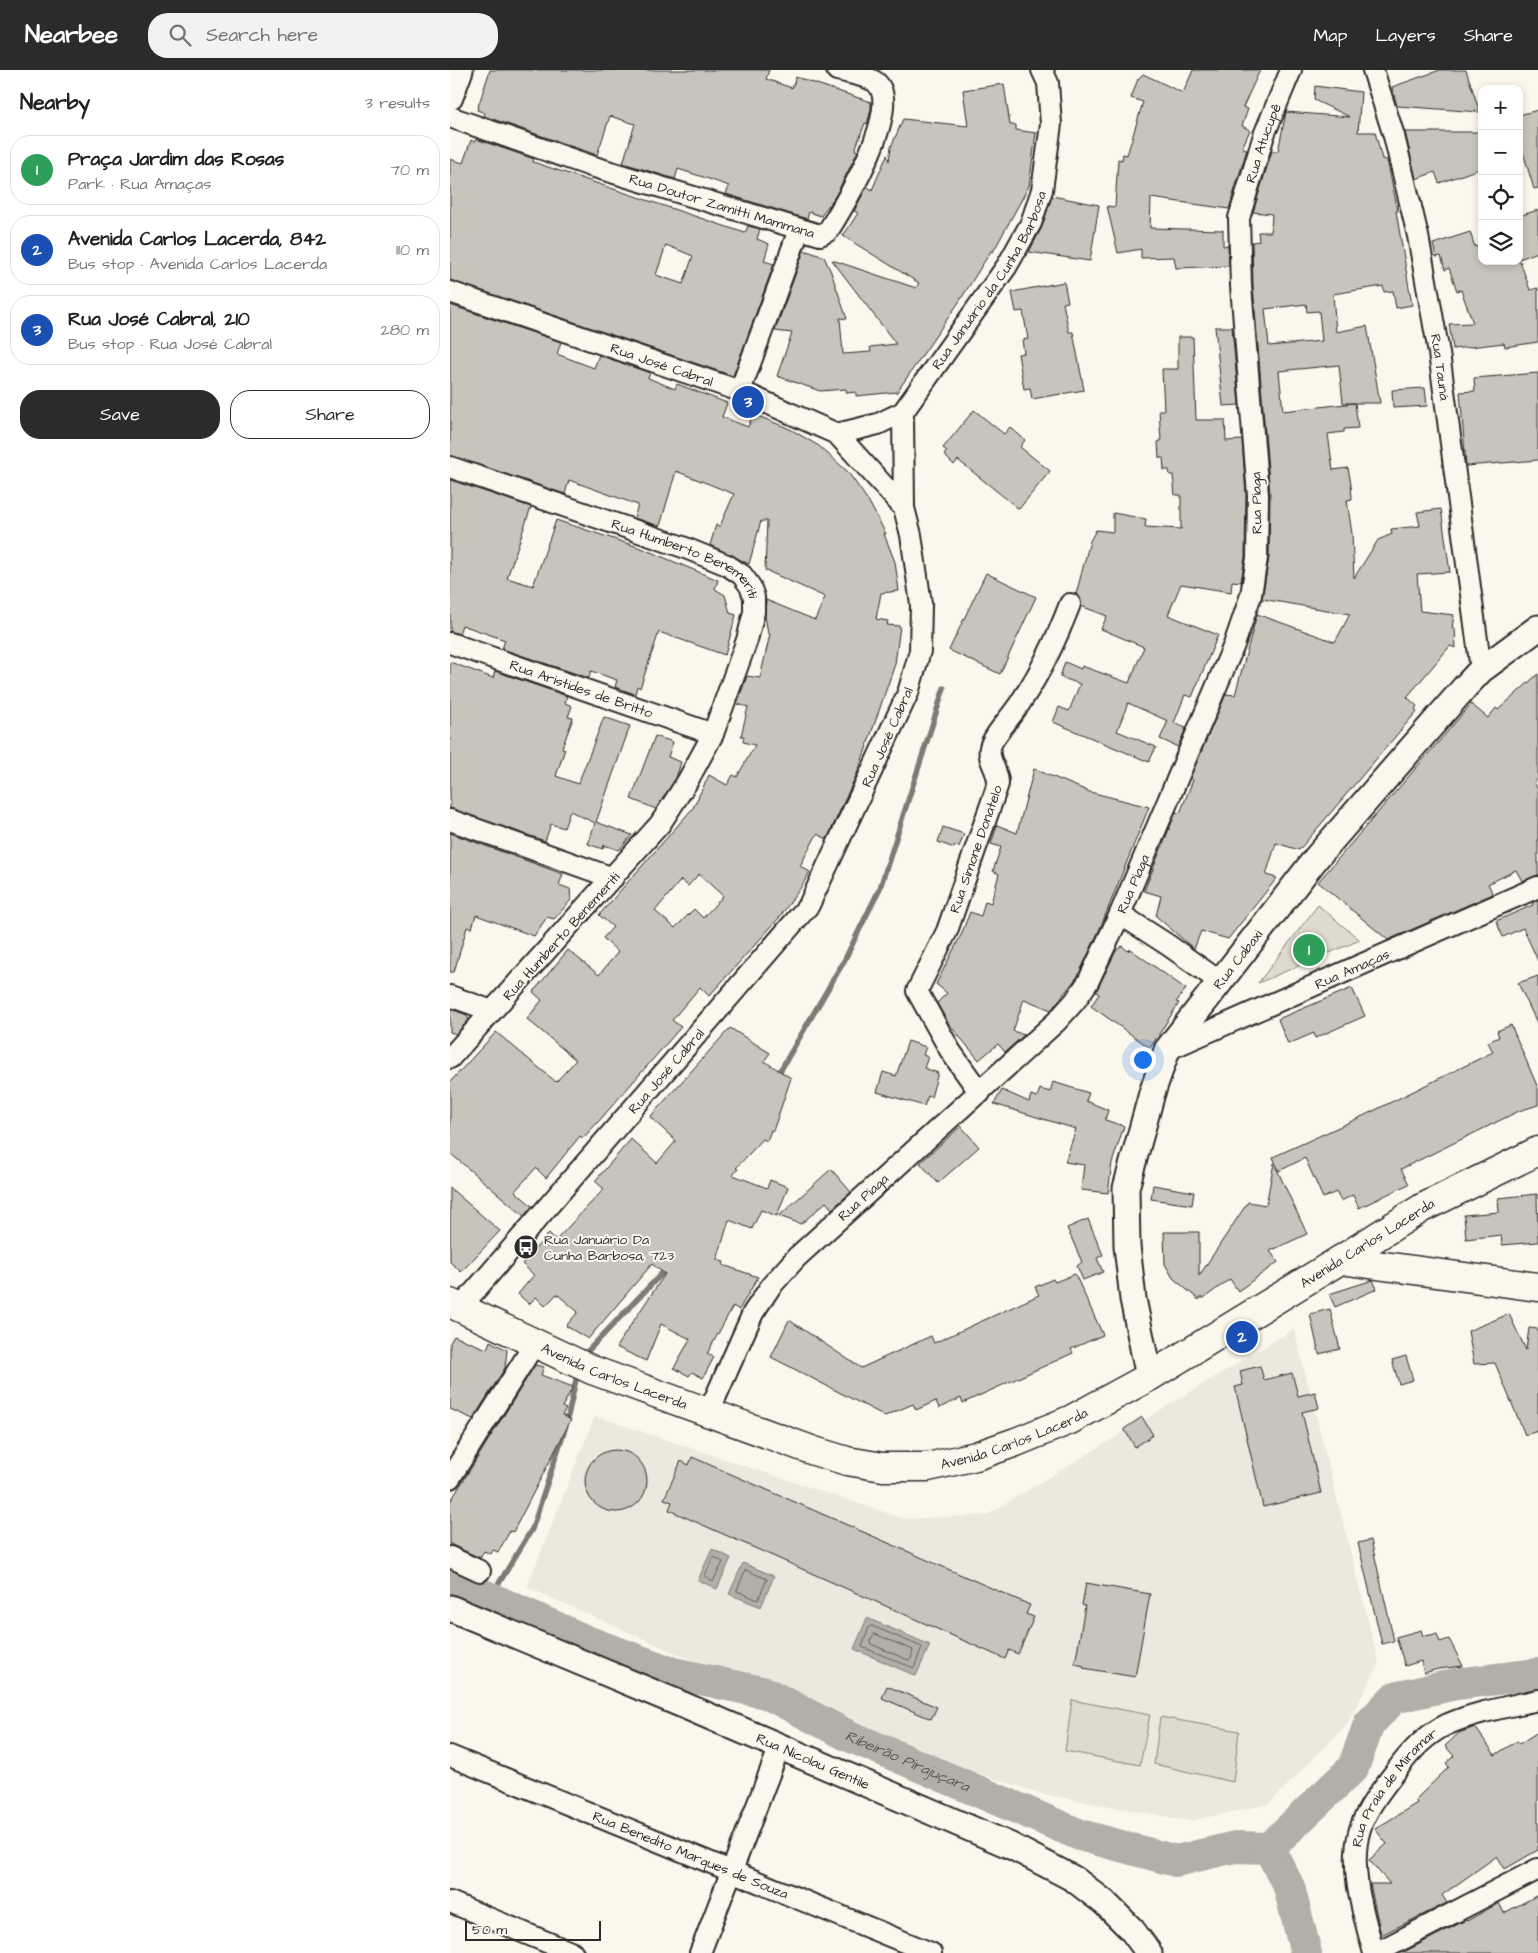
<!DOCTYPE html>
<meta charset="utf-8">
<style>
:root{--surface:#fff;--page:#f2f2f2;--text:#202124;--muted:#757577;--line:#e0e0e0;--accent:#2b2b2b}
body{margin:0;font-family:"Architects Daughter",sans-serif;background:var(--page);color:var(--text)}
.controls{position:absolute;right:15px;top:15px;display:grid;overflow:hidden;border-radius:10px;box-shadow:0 2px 8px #0003}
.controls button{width:45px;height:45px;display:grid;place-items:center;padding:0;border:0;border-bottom:1px solid var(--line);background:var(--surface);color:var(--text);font:25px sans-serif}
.scale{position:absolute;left:15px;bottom:12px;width:136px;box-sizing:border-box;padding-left:5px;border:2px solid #2b2b2b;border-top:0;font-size:14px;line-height:18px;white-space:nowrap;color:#2b2b2b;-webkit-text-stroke:4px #fbf7ec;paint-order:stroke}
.you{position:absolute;left:692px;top:989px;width:18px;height:18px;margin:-12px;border:4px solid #fff;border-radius:50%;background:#1a73e8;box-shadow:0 0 0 8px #1a73e833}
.badge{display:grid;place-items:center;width:32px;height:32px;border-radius:50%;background:var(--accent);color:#fff;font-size:16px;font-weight:700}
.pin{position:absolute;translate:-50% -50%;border:2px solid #fff;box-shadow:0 1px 5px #0006}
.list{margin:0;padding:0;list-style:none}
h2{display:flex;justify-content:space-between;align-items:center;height:65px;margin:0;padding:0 20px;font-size:21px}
h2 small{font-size:16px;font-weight:400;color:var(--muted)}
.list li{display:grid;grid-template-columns:32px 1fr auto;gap:15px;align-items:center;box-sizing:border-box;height:70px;margin:0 10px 10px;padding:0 10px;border:1px solid var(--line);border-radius:20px}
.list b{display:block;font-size:19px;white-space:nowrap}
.list p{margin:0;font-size:16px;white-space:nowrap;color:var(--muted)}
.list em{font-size:16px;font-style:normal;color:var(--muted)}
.actions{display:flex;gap:10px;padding:15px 20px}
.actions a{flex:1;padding:11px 0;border:1px solid var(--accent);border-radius:20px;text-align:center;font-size:18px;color:var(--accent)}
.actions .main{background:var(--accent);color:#fff}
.icon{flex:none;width:28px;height:28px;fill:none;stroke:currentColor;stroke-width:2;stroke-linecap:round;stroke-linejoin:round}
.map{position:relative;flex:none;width:1088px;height:1883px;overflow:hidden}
header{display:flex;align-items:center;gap:30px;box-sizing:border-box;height:70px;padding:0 25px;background:var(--accent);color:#fff}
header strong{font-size:24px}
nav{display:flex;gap:28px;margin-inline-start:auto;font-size:18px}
.search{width:350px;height:45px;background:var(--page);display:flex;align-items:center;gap:12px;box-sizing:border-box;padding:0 18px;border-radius:20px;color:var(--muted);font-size:19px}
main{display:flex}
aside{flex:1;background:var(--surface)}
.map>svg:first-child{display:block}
</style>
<header>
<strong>Nearbee</strong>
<div class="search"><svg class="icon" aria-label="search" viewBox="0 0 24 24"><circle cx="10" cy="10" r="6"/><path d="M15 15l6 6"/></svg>Search here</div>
<nav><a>Map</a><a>Layers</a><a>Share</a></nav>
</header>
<main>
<aside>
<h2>Nearby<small>3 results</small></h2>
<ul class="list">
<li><span class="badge" style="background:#2e9e5b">1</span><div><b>Praça Jardim das Rosas</b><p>Park · Rua Amaças</p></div><em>70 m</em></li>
<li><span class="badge" style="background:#1a4fb4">2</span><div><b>Avenida Carlos Lacerda, 842</b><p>Bus stop · Avenida Carlos Lacerda</p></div><em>110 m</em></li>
<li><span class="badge" style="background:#1a4fb4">3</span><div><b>Rua José Cabral, 210</b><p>Bus stop · Rua José Cabral</p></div><em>280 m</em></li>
</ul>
<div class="actions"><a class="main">Save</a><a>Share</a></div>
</aside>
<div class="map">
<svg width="1088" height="1883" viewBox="0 0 1088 1883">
<rect width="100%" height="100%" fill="#fbf7ec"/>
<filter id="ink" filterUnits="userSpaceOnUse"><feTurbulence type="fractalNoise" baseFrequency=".02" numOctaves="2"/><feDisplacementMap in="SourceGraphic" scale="10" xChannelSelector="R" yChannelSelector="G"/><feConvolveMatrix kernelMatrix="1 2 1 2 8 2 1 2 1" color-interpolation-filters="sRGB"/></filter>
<g filter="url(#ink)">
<!-- built -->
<path fill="#ebe8de" d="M844,1259L929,1594L897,1654L819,1734L740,1751L592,1724L489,1691L321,1609L257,1597L77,1517L145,1346L455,1449L537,1445Z"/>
<!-- green -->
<path fill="#dddad0" stroke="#84827e" d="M868,835L910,870L808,913Z
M622,1630L700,1645L690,1695L615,1681Z
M710,1647L789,1661L783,1712L704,1694Z"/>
<!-- water -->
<path fill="#b1afa7" stroke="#7b7a75" d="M262,1479L281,1488L267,1519L248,1510Z
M293,1493L324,1506L311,1537L279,1524Z
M417,1548L480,1575L466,1606L404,1579Z"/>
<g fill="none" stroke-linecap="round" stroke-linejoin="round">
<!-- shore -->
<path stroke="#61605d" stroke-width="1" d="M264,1487L273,1492L263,1511L255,1506Z
M296,1500L317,1509L308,1530L287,1521Z
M422,1556L472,1577L464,1598L412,1577L419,1557Z
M425,1564L463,1580L461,1589L458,1590L421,1574L420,1571Z"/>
<!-- stream -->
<path stroke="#7b7a75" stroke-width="5.5" d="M326,1008L394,891L430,818L494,618
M132,1287L217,1198
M40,1528L82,1459L115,1359L128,1301"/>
<!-- river -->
<g stroke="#b1afa7" stroke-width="32">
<path id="s1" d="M0,1510L139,1572L223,1603L316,1623L397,1665L630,1765L726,1791L785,1777L819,1778L839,1817L856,1883"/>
<path d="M819,1778L903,1698L919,1654L944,1628L1006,1614L1088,1604"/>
</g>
</g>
<!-- building -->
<path fill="#c7c4bc" stroke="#2b2b2b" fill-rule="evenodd" d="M40,0H319L316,9L342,18L346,7L421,32V39L417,54L415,53L405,80L408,81L386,125L371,146L359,142L357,149L276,124L279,116L253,107L228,99L225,109L173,93L185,54L160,46L147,85L34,46L35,43L27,40Z
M743,0H810L793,37L798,39L792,56L800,60L792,78L797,79L779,139L701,128L700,158L773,160V176L778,175L779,196L726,198L724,187L691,188V179L668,183L657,136L665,137L668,89L672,90L673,84L677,85L693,32L681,28L688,9L693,4L733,23Z
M990,0H1016L1030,42L947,36L942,17Z
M554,14L560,55H566V60L586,63L579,116L543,182L541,181L509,232L447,322L406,326V322L397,323L396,319L370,321L327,306L342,263L325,261L354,180L374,187L381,202L397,249L390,248L393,284L421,282L420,277L446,274L382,190L466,218L469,213L393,166L408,143L404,141L417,116L422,120L437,85L439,91L441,77L453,49L518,56L513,20Z
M865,16L911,22L908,62H925L932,89L937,90L948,141H946L962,235L946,238L943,221L934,222L933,216L883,224L886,262L917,256L930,333H893L889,295L829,301L833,341L905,333L908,358L894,359V362L878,364L883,400L898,398L901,414L902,429L897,430L902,464L904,508L928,470L942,464L941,459L970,456L967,442L991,439L1000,502L967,504L970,541L1004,545L1002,558H1005L1006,578L1000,576L957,627L967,636L965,639L967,641L849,780L826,773L816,805L827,808L778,869L751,861L744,879L706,846L711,826L694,821L726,742L730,743L743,710L740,708L776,624L785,625L807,544L885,572L900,544L812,529L819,488L820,425L803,215L802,172L809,171L808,162H821L822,144L803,142L822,81H828L836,42L900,47L864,30ZM856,234L857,242L869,241L872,271L819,276L815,239Z
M1088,40V118L1084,119L1069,69V45Z
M955,62H1032V98L989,113L985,102L966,109Z
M26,69L84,89L83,92L295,163L298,156L310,159L307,169L319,174L314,191L324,194L283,306L0,210V89L13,93L21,70L25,72ZM216,175L243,186L233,214L206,205Z
M602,126L649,135L640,191L579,182L592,157Z
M1088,140V182L1069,189V146Z
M1020,162L1025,177L1032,175V191H1070L1080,220L1088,218V272L1055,277L1054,273L1003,279L999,254L1023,253L1011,220L1007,221L999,198L995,200L991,186L986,187L983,174Z
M614,212L618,232L613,233L619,262H623L634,320L582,329L580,318L574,319L568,284L574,283L572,270L578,269L573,241L566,242L562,222Z
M0,235L111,272L107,284L144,298L149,285L194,301L200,303L198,308L225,319L227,314L277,333L272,347L298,357L303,344L340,359L369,376L398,402L419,432L436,464H434L445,492L449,521L431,523L426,549L438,551L437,555L450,556L445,594L409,699L377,769L367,764L350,796L360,802L351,817L329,848L259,926L250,917L222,950L231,957L148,1052L133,1068L130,1066L96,1108L86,1098L65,1121L82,1136L74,1146L0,1083V1012L46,962L106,1012L126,990L77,949L92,930L83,922L118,880L149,905L168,882L153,868L163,857L149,845L243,738L259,705L277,715L283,705L287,707L305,675L293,672L294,666H291L298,637L287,634L297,606L310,608L320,564L318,563L315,546L316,530L365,550L375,527L315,500L317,451H311L299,494L260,475L266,455L270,456L284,424L226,401L210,456L184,448L188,435L119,410L115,424L0,385ZM249,804L273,826L253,848L244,839L225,858L205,841L231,810L238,816Z
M765,257H782L789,335L773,336Z
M728,267H743L746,350H775L776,371L792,370L796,425L795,487L791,512L782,511L781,522L731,514L718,545L768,565L742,627L735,625L724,653L736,658L728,677L710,669L718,651L678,633L667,661L706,677L699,692L603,652L609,637L619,641L630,614L610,607L615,592L631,599L632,596L679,613L694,577L651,559L657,546L631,536L630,527L626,524L640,471L646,460L663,462V443L696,449L695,457L731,459V425H725L723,405H720L719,400H714L713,388H709L708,372L711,371L709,340H714L712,299H728Z
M1088,303V390L1016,396L1010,322L1025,321L1024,308Z
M975,318L977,336L943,338L942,320Z
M524,340L554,364L560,357L575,370L570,377L600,401L569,439L508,390L504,395L494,385L497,381L493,378Z
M0,410L81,437L57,508L83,516L106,450L191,478L268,510L265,519L275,525L280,543L286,545L275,585L209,562L190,618L187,616L185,624L165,617L167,610L141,601L139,608L52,579L55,570L12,555L9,564L0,561Z
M536,503L586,527L550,604L499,580Z
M0,592L43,608L45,601L117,626L115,633L122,636L118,647L123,648L112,678L115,679L106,706L128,714L154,647L180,656L146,752L182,765L169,780L154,775L153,779L138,774L145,753L120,741L114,758L101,754L95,771L0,738Z
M1088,604V709L1084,712L1088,720V805L1072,811L1066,800L1038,814L1043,824L938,870L868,812L1021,634L1038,648L1046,638L1048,640Z
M205,666L223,672L218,687L231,692L226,708L206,739L181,729Z
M584,699L640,722L699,737L651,856L628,906L601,940L574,929L563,961L574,965L555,982L548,974L529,990L498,953L487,933L497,923L486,914L511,865L520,842L531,846L535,831L541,833L549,804L543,801L551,777L541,774L547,755L567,763Z
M493,757L514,764L509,777L505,775L504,778L488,772Z
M0,763L113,804L109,815L120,819L121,830L104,849L97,847L84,866L26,845L22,858L17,857L4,902H0Z
M1088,830V891L1073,858L1053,867L1046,851L1083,835L1082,833Z
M672,876L678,881L680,879L736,919L726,932L729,933L700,978L641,936L649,924L646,922L666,881Z
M1088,906V955L1068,913Z
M902,918L915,946L865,968L864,963L838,974L828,949Z
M0,939L17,945L19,950L6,964L0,962Z
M1061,955L1088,1018V1035L1069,1041L951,1099L959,1114L909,1138L903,1125L891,1131L886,1122L873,1128L855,1088L829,1101L823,1087L913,1046L1043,982L1038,972L1049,967L1047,961Z
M280,958L320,983L314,991L341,1008L323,1061L321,1060L317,1071L313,1069L286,1098L288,1099L283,1105L317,1118L320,1110L338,1117L327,1146L311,1140L302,1159L279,1150L267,1190L274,1192L273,1195L308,1207L289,1240L283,1236L257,1284L264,1287L253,1308L242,1302L239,1306L224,1298L240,1269L211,1254L196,1291L166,1277L215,1204L202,1194L138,1269L116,1256L128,1242L107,1224L95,1236L86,1227L79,1234L68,1224L84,1205L72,1194L99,1163L106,1170L154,1119L145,1111L181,1069L207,1093L226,1071L200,1047Z
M458,971L476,977L473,985L478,987L474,998L488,1003L481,1027L478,1026L474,1036L427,1022L433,1002L446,1006Z
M603,1012L639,1023L636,1031L658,1040L655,1050L674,1056L662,1093L658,1123L631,1120L634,1095L615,1092L626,1059L544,1034L552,1020L579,1032L581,1025L587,1027L590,1019L600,1022Z
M511,1056L529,1077L488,1113L470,1093Z
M824,1093L857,1164L820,1181L828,1192L788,1221L780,1209L754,1228H749V1230L723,1208L715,1194L714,1162H749V1206L798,1132L816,1135Z
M381,1099L401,1122L382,1139L376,1132L351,1154L329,1146Z
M703,1115L744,1122L742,1135L701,1129Z
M0,1118L50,1161L11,1202L0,1192Z
M1087,1124L1088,1172L1052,1175L1051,1165L1016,1169L1014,1145L1049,1142L1048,1128Z
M638,1149L653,1185L647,1188L653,1202L633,1210L627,1196L632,1192L617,1158Z
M625,1204L653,1265L621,1279L623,1283L513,1333L511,1328L489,1338L486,1331L466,1340L463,1334L435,1346L321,1287L339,1250L411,1298L481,1266L484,1273L589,1225L585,1217L603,1209L605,1212Z
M923,1210L927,1219L885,1237L879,1224Z
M880,1239L890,1279L869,1284L860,1244Z
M1059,1244L1076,1280L1079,1258L1088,1259V1361L1075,1365L1045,1293L1024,1294L1018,1261Z
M4,1266L37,1279L40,1271L57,1280L55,1298L23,1349L0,1339V1273Z
M956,1286L963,1310L949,1314L942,1290Z
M85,1295L94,1297L91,1305L123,1317L112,1337L116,1339L112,1345L121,1350L63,1462L60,1461L48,1482L43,1480L41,1484L34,1481L30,1488L0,1474V1432Z
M810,1296L814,1310L842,1303L848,1326L865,1322L869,1338L852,1342L871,1423L813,1437L785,1317L793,1315L790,1301Z
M692,1347L703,1365L685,1377L674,1359Z
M135 1411a31 31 0 1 1 62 0a31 31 0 1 1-62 0Z
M242,1387L580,1535L576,1544L584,1547L568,1584L559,1580L555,1589L219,1440L222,1432L214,1429L231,1391L239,1395Z
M921,1470L944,1571L932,1574L908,1473Z
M636,1513L700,1524L685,1607L633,1598L634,1596L625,1594L635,1536L632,1535Z
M971,1560L973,1566L987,1564L990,1572L999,1569L1013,1596L988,1599L974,1603L971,1591L955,1596L946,1567Z
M437,1616L487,1637L481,1649L432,1628Z
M1025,1657L1045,1685L1067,1671L1069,1674L1088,1662V1780L1055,1799L1047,1786L992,1825L997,1833L931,1865L920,1814H940L919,1790L937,1774L925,1759L967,1733L965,1730L999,1697L996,1693L1004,1686L995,1676L1009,1663Z
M1088,1825V1883H952L1016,1850L1017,1851L1049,1833L1054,1843Z"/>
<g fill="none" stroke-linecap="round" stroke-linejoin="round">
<defs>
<g id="minor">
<path id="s2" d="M923,0L944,66L968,166L989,283L1031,600"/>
<path id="s3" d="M0,47L141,96L370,165L378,161C393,137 457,32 424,11C414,5 398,3 387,0"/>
<path id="s4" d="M0,222L290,321L387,364L454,438L461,465L471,534L470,581L458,623L359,835L10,1238"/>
<path d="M290,321L349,160"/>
<path d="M453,342L454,438"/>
<path id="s5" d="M387,364L428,354L453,342L557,196L581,153L592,120L601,54L598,13L592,0"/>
<path id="s6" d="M0,397L233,477L277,495L292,505L300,516L304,527V542L297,570L263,664L237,712L210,754L0,988"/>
<path id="s7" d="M0,573L263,664"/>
<path d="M0,750L163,808"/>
<path d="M670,844L718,875L769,911"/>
<path d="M0,926L42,941"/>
<path id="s8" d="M717,980L1088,817"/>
<path id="s9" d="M530,1023L501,982L467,921L497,861L548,714C549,701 537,690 540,678C541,668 566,641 572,630C592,600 607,568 620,534"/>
<path id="s10" d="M258,1344L303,1243L321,1216L347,1187L607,951L625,931L638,912L670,844L784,575L801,525L807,488L808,425L791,216L789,148L814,65L841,0"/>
<path d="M0,1408L85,1273"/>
<path d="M0,1487L30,1501"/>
<path id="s11" d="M0,1686L481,1883"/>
<path d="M0,1832L123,1883"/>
<path d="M250,1883L330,1676"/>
<path id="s12" d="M924,1883C914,1846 898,1798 910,1759C917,1738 932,1719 946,1701C959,1683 975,1665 996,1655C1025,1642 1057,1637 1088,1630"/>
<path d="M926,1883L1088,1799"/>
</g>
<g id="tertiary">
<path d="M0,27L10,0"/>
<path id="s13" d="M699,1307L683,1229L677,1176L676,1118L702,1023L717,980L867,787L1015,617L1031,600L1088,558"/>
<path id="s14" d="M0,1538L226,1632L561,1776L624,1809L655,1833L682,1860L699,1883"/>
</g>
<path id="secondary" d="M890,1190L972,1138L1088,1081"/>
<g id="primary">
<path id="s15" d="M0,1233L142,1300L364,1381L397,1391L433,1397H478L526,1386L566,1372L620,1350L699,1307L890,1190L1088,1217"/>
</g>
</defs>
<!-- minor casing -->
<use href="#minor" stroke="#2b2b2b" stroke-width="24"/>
<!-- tertiary casing -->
<use href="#tertiary" stroke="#2b2b2b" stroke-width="29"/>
<!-- secondary casing -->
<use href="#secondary" stroke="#2b2b2b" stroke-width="31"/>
<!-- primary casing -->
<use href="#primary" stroke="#2b2b2b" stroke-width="31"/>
<!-- minor -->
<use href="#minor" stroke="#fbf7ec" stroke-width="20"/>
<!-- tertiary -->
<use href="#tertiary" stroke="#fbf7ec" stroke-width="25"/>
<!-- secondary -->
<use href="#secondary" stroke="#fbf7ec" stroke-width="28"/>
<!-- primary -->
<use href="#primary" stroke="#fbf7ec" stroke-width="28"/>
</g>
</g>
<!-- icons -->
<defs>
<symbol id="bus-disc" viewBox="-11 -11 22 22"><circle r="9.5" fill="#2b2b2b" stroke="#fbf7ec"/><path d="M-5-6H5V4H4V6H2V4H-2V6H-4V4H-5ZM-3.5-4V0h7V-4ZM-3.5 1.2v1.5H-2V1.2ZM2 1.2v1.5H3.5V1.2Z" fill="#fff"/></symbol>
</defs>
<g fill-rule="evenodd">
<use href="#bus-disc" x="62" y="1163" width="28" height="28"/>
</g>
<g text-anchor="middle" stroke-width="4" stroke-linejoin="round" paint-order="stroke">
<!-- street labels -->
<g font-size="14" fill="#2b2b2b" stroke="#fbf7ec">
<text dy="5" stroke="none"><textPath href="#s10" startOffset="1460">Rua Atucupê</textPath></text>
<text dy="5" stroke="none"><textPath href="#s3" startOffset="286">Rua Doutor Zamitti Mammana</textPath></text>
<text dy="5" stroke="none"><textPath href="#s5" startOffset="228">Rua Januário da Cunha Barbosa</textPath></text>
<text dy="5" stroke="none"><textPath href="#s4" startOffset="224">Rua José Cabral</textPath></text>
<text dy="5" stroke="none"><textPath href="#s2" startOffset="305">Rua Tauná</textPath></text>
<text transform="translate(806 433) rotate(-91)" y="5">Rua Piaga</text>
<text dy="5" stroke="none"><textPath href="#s6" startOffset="255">Rua Humberto Benemeriti</textPath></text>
<text dy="5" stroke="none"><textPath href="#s7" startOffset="139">Rua Aristides de Britto</textPath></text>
<text transform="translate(437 667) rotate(-66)" y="5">Rua José Cabral</text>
<text dy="5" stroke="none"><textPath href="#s9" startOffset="274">Rua Simone Donatelo</textPath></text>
<text dy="5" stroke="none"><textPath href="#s10" startOffset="691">Rua Piaga</textPath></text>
<text transform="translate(111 866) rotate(-48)" y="5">Rua Humberto Benemeriti</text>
<text dy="5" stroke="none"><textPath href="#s13" startOffset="450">Rua Cabaxi</textPath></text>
<text dy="5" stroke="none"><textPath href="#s8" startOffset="202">Rua Amaças</textPath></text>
<text transform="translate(216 1001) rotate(-49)" y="5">Rua José Cabral</text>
<text dy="5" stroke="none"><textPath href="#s10" startOffset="271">Rua Piaga</textPath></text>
<text transform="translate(917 1173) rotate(-32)" y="5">Avenida Carlos Lacerda</text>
<text dy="5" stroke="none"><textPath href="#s15" startOffset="180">Avenida Carlos Lacerda</textPath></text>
<text dy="5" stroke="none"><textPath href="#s15" startOffset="600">Avenida Carlos Lacerda</textPath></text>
<text dy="5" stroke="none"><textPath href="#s14" startOffset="394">Rua Nicolau Gentile</textPath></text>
<text dy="5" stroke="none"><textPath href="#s12" startOffset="180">Rua Praia de Miramar</textPath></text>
<text dy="5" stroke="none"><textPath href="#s11" startOffset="260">Rua Benedito Marques de Souza</textPath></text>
</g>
<!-- poi labels -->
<g font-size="14" fill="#2b2b2b" stroke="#fbf7ec" text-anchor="start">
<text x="94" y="1174">Rua Januário Da<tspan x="94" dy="16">Cunha Barbosa, 723</tspan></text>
</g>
<!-- water labels -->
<g font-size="15" font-style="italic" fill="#5a5956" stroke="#fbf7ec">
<text dy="5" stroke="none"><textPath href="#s1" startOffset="494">Ribeirão Pirajuçara</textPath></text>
</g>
</g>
</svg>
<div class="controls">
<button>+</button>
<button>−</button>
<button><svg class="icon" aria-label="locate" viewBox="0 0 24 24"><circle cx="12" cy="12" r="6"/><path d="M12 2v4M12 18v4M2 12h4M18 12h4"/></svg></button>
<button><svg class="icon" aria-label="layers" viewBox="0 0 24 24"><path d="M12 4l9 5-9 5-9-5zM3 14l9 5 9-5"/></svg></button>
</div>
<div class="scale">50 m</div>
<div class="you"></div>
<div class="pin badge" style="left:859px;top:880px;background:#2e9e5b">1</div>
<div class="pin badge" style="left:792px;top:1267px;background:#1a4fb4">2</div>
<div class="pin badge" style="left:298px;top:332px;background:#1a4fb4">3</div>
</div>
</main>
